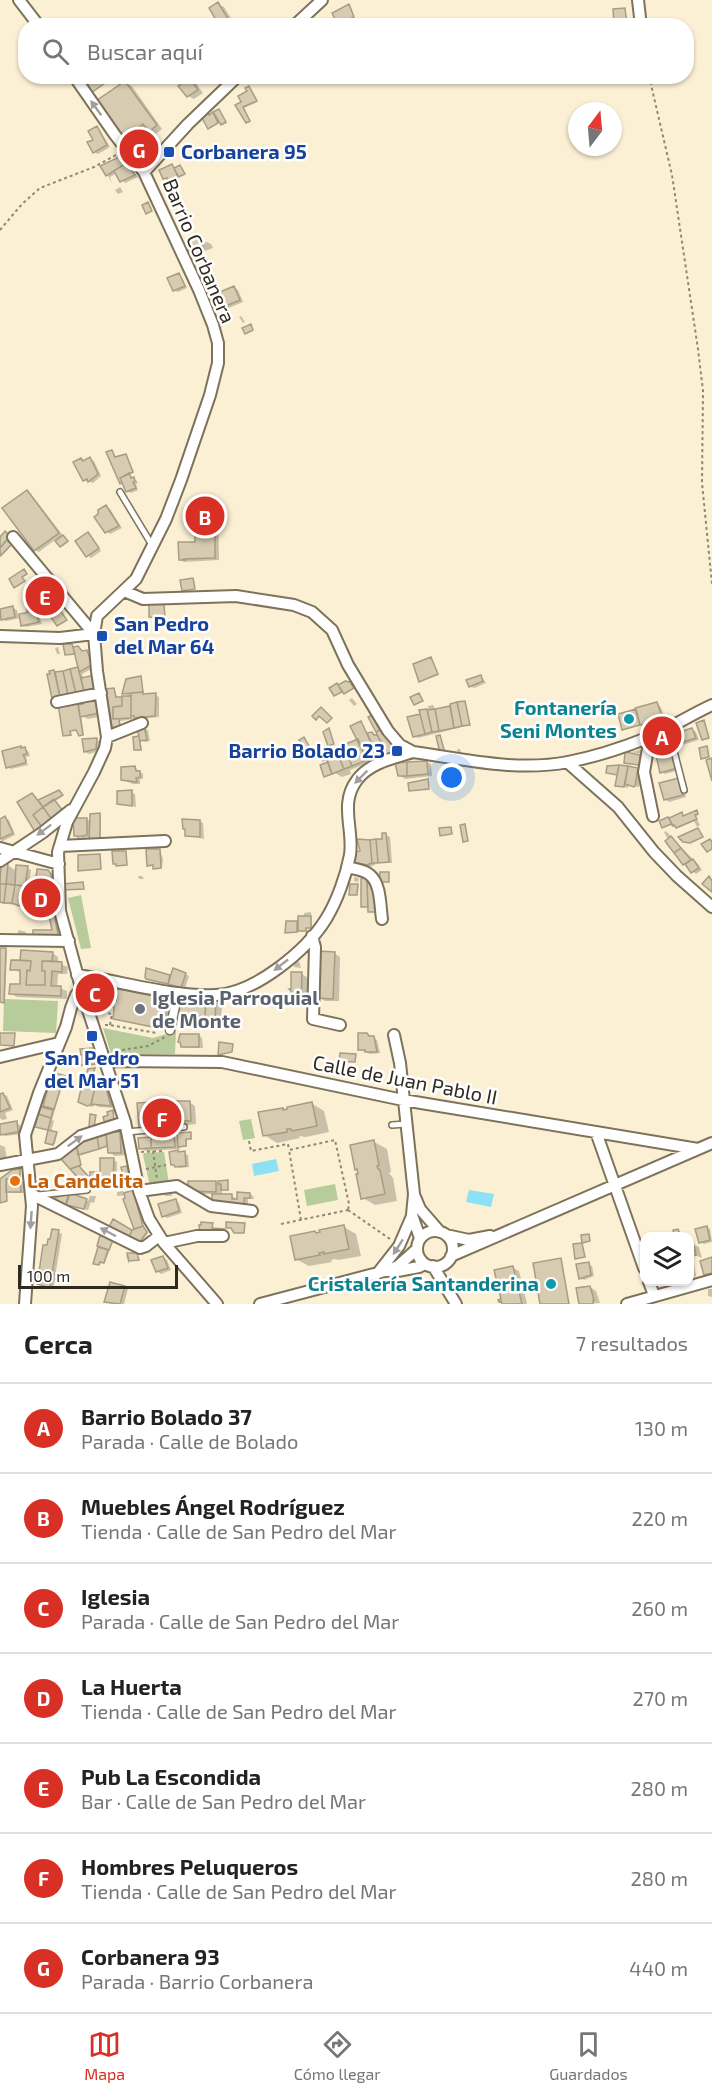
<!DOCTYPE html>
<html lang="es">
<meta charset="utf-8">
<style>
:root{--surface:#fff;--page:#f2f2f2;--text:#222;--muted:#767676;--line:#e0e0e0;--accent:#d93025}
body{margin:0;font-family:"Exo 2",sans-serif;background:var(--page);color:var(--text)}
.controls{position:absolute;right:18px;bottom:18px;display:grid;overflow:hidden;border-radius:12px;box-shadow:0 2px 4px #0004}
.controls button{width:54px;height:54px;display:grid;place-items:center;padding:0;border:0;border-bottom:2px solid var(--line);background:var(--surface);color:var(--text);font:30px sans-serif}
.compass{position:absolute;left:568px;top:102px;width:54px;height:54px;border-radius:50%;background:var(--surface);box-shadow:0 2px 4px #0004;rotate:16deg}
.scale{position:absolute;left:18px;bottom:15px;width:160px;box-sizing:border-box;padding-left:6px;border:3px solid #2e2a20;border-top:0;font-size:16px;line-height:21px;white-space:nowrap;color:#2e2a20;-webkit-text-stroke:4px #fefefe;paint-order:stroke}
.you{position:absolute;left:452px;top:778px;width:21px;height:21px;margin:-15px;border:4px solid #fff;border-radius:50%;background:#1a73e8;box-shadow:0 0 0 9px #1a73e833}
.badge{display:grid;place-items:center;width:39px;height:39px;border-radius:50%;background:var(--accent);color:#fff;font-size:20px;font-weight:700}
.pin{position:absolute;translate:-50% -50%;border:3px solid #fff;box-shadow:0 2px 6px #0006}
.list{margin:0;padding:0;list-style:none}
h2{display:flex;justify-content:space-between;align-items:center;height:78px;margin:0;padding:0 24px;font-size:26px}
h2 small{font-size:20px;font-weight:400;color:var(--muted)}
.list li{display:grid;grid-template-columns:39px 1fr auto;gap:18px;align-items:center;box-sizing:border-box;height:90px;padding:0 24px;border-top:2px solid var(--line)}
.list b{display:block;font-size:22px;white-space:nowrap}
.list p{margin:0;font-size:20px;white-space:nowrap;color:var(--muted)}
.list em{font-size:20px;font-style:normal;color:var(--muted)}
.icon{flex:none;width:33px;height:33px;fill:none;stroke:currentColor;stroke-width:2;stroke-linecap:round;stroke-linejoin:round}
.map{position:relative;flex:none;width:712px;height:1304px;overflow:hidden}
.search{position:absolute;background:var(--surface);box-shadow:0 2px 4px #0004;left:18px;right:18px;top:18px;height:66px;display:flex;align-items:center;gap:15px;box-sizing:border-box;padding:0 21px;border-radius:24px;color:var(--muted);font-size:22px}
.sheet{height:708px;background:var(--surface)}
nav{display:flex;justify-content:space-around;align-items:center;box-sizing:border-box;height:84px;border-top:2px solid var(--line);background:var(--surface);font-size:16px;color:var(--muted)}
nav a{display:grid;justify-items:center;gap:3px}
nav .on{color:var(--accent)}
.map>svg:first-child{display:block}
</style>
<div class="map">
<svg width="712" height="1304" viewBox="0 0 712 1304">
<rect width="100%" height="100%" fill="#fbf0d4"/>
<!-- green -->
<path fill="#b8cb9a" d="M81,895L91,948L81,949L68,898Z
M4,999L58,1001L56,1033L3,1031Z
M103,1028L153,1038L176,1031L175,1054H111Z
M251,1119L255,1138L243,1140L239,1121Z
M164,1152L169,1184L150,1186L143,1155L144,1153Z
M335,1184L338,1200L307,1206L304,1190Z"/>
<!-- water -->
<path fill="#8ce1f4" d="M276,1159L279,1171L254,1176L252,1164Z
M469,1190L494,1194L491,1207L466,1202Z"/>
<!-- shadow -->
<path fill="#0003" d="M218,4L224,7L234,23L229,26L220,24Z
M349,6L354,18L341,26H333L332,24L338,21Z
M625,9L628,26H622L621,22H616Z
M102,76H117L92,92Z
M187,76L206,77L196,83L203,93L194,99L188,96Z
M125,83L132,86L162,129L156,134L148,128L140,134L145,141L137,147L131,144Z
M249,87L257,102L244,108L251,122L248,123L237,106L243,103Z
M219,111L227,123L223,125L221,122L210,128V116Z
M97,128L100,130L110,147L98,154L94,152Z
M121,158L125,160L138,177L125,183L117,173L110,177L112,183L108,176L109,174H107Z
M172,165L173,169H177L176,167H182L185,174L173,182L164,178Z
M120,187L123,192L118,194L115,190Z
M198,237L201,239L203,243L207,242L211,244L213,248L195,255L191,252Z
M179,275L182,277L187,288L178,292L174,290Z
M234,287L238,290L243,302L219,312L215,310Z
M241,316L245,322L243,323L239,317Z
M112,451L116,459L127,456L134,472L129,475L137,481L138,483L136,484L138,490L131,493L127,491Z
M81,459L85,462L90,459L94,461L101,476L93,483L84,480Z
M27,492L31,494L68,542L62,547L56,539L39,552L35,550Z
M214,499L218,501L219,560L184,562L180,560L197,543Z
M106,507L110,509L122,528L110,534L106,531Z
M88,534L91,536L101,551L91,558L87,555Z
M11,537L7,541L12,545L1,557L0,539Z
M40,576L58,598L47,606L43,604Z
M28,605H41L45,610L33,611L39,615L42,624L26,627L22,625L21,618L6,621L3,619L13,608L17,610L18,615L29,613Z
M72,645L74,648L78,647L84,652L91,654L95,667L82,674L84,679L101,690L57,700L54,671L58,673L80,669L76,654H67Z
M58,647L60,654H57L55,648Z
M431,659L439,675L421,681H420Z
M481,676L486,683L474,688L470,686Z
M141,677L144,695H155L159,697V717L139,719L125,711L124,713L134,719L120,721L121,727H115L112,725L114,690L117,699L129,696L124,693Z
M352,698L357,704L354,706L349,700Z
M95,700L101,704L104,716L88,719L81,715L84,735H80L78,730L71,731V735H65L67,705L70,706L77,704L79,707Z
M464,702L470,725L418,738L414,736L429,711L428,706L433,705L436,710L450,708L452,710Z
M656,703L660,706L666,720L645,726L643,725L624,729Z
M370,718L380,724L377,726L381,732H388L400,753L382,757L379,756L369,760L370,762L350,770L351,774L342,777L333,772L325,776L329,763L328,760L322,762L319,757L359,740L362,723L367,735L372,733L375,737L379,736Z
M144,728L148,730L150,741L145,742L140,739L142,750H137L138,738L141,739Z
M692,729L696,732L699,740L682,745L678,743Z
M96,739L100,742L99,751L89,754L85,752Z
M24,748L28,751L30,756L25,757L28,765L11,769L7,767L5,757L1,755Z
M457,749H460L462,755L458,754Z
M641,750L642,754L630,752V755L645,759L642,767L625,762L627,753Z
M672,752L680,770L665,774L662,772Z
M427,762L431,764L432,776L405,779L399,775Z
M618,766L641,772L639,787L629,785L628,788L617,785L618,774L609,773Z
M135,768L143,774V779H140V784H133L123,780Z
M683,782L686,797L669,802L665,799Z
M59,791L63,796L55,801L66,814L47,828L39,802Z
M131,792L135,794L136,807L119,803Z
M697,811L699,815L695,816L700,825L697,827L694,821L678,828L672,825L663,827L661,822L682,814L684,817Z
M91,815H101V841L91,837L83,838L75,835L86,819L91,822Z
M5,818L9,820L15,835L1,842L0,820Z
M200,821L203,823L204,839L186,835Z
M666,831L680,846L674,851L664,832Z
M386,835L390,837L392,863H375V865L370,867L357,863L384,840Z
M682,848L697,863L702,870L696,874L684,864L676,853Z
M160,850L163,859L162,868H156L154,865H148Z
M7,865L17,871L27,868L31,870L28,888L35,889L48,872L52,874L54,877L56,890L53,889L51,906L39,905V908L0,903V866Z
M138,876H142L144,879H139Z
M354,877L359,878L358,882L354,881Z
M311,912L312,928H307V931L298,929V932H287V922H299L304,917V913Z
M50,914L55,916L59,935L35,936L53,931Z
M18,930L26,932V937L18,934Z
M0,950L7,951L5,1002H0Z
M52,953L58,957V963L68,967L67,974H58L57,987L67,991V999L17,997L11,994L21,986L22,973L12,969L22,962Z
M334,953L340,957L339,1001H325L318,997Z
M299,961L301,968L294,967V964Z
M148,970L171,977L185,974L189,976L185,989L152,980L147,978Z
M301,974L307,977V1004H298L292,1001Z
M250,998L254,999V1003L250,1002Z
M168,1000L172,1002L166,1030L114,1018Z
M215,1001L222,1005L221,1021L185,1018L179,1014Z
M367,1034L377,1040L380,1053L370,1054L360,1049Z
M199,1035L202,1038L203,1048H186L182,1046Z
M93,1049L96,1051L98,1065L74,1067L71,1065Z
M94,1069L93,1080L110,1086L116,1108L99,1107L95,1105L92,1107L83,1104Z
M56,1075L71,1079L69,1085L63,1083L52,1120L54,1121L51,1132L57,1134L55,1144L47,1142L50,1130L41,1128L40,1115Z
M3,1094L7,1096L13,1110L5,1113L7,1119L2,1120L0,1118V1095Z
M189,1102L195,1106L196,1124L174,1127L168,1121L153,1122L151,1129H144L140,1127L139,1104Z
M311,1103L324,1111L329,1132L306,1137L299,1136L300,1138L277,1143L264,1135L282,1109L285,1111Z
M16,1123L20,1125L22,1134L5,1136L1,1134L0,1125Z
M106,1133H120L126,1137L127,1155L115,1156L109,1152V1146L79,1156L81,1166L79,1167L88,1178L83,1181L63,1159Z
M191,1133L192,1139H187V1146L180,1147V1149L146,1151L140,1148L156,1138L157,1135L162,1138L174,1137L179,1140Z
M374,1142L387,1149L391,1172L389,1173L393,1178L397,1201L375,1205L363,1198L359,1170L357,1169Z
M0,1145L5,1147L7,1161L0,1162Z
M178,1152L188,1155L189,1167L180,1168L173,1164Z
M113,1160L117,1162V1183H95L91,1180L101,1173Z
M20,1171L21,1181L24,1182V1193H11L7,1191V1202L0,1203V1183Z
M190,1182H216L220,1184V1182H227L229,1190L222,1189V1195H231L235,1198V1200L250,1194L253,1196L254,1199H248V1207L213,1194H196Z
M82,1184L84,1188H77V1185Z
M123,1191L125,1194L134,1192L144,1228L148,1233L141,1242L111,1227L132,1231L135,1229L125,1200L126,1195L117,1196V1192Z
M171,1192L172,1196H165V1193Z
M69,1195L88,1201L90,1196H96L94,1203L91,1202L88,1210L70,1206L69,1208L53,1200Z
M175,1201L179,1203L182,1213L167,1218L163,1216Z
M344,1227L356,1234L361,1256L338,1260L335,1259L331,1260L332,1262L309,1266L296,1259L318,1234Z
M707,1227L710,1229L712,1242L704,1244L700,1242Z
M58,1232L62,1234L55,1277L57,1280H55L53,1289L42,1285L48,1247Z
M101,1237L113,1242L105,1262L101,1261L100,1265L95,1263L99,1249L104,1248Z
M690,1238L692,1244L699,1247L702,1258L692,1254L696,1276L692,1277L690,1275Z
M126,1255H137L140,1260L129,1261V1265Z
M163,1257L167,1260L171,1270L161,1274L157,1271Z
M589,1264L592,1266L594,1276L584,1280L580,1278Z
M513,1268L519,1271L527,1304H503Z
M124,1287L128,1289L124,1304H113L106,1301Z
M590,1287L596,1291L600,1303L580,1304Z
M708,1289H712V1297L708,1296Z"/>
<!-- building -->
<path fill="#d7ccb1" stroke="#a89d84" stroke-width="1.5" d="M218,2L228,19L219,25L209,8Z
M349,4L354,17L338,25L332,13Z
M625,8L627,25L620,26V22L614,23L613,9Z
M100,76H115L91,93L86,86Z
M186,76H196L191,80L198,90L187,97L178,86L184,82Z
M125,81L157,125L149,132L143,124L135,130L140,137L130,145L96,101Z
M249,86L257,101L243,107L250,121L246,123L235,105L241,102L238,96L247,91L245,88Z
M219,109L226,122L221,125L213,112Z
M213,112L218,123L208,129L202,118L208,113L209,115Z
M97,126L107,145L93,153L87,142L93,140L88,131Z
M121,156L125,164L106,176L100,166Z
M126,163L135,175L120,182L114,171Z
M172,164L178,176L168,181L167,178L163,179L159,170Z
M180,165L185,174L178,177L174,168Z
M148,202L152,211L146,214L142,205Z
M198,235L204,249L190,253L188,250L190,249L187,240Z
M179,273L185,286L173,291L167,278Z
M234,286L240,300L214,311L208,297Z
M251,324L253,330L245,334L242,328Z
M112,450L115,457L126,454L133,472L120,478L122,483L120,484L106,452Z
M90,457L98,474L88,482L87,479L83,481L73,462L81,458L83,461Z
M129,473L131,478L134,477L135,481L133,482L136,488L126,492L120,478Z
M27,490L59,533L34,551L2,508Z
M195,497H215V558L184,559L185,560H179L178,542H195Z
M106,505L119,526L105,533L94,517L98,514V510Z
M5,531L10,536L0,548V537Z
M88,532L99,548L86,557L75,541Z
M63,535L68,541L60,547L55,541Z
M7,540L12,544L0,556V548Z
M24,569L27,574L22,577L25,581L14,588L9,579Z
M40,574L55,596L42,605L27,584Z
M193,578L195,589L182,591L180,580Z
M40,602L45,609L27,612L26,604Z
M149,604H164L165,618L149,617Z
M13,606L15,617L1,620L0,609Z
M57,606L67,620L57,626L50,616L54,613L52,609Z
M35,611L39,622L21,626L19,614Z
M63,644H72L75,654L65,655Z
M78,646L82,651L87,650L92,665L79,672L73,647Z
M431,657L438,674L419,682L413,664Z
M78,667L84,692L76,694L70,669Z
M70,669L76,694L68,695L63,671Z
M54,670L60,697L52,699L47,674H50L49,671Z
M63,671L68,695L60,697L55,672Z
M95,675L98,688L84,692L81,678Z
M481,675L483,681L469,687L466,680Z
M141,676L143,692L122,694L126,679Z
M345,681L350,682L354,688L344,694L338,685Z
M337,683L342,692L334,696L329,688Z
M114,688L116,697H122V706L113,707V719H119L120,727H112L106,689Z
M143,692V694L156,693L155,716L134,718V716H131V693Z
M419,693L423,701L414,705L410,697Z
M122,696H131V718L113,719V707L122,706Z
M95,699L99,713L80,717L78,705L83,704V701Z
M465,701L470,725L462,726L457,702Z
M457,702L462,726L454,728L450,704Z
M657,702L663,719L640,725L635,708Z
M67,703L68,707L69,703H78L83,735L79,736L76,730L70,731L71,735L63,736L58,704Z
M450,706L454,728L439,731L435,709Z
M321,707L332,718L327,723L319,716L316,720L312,716Z
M427,709L432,732L425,734L419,710Z
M435,709L439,731L432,732L427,710Z
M636,709L640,725L622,730L618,714Z
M420,714L425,734L413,737L407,717Z
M373,715L380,723L377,725L380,730L376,732L368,717Z
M704,720L709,738L702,740L696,723Z
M361,721L377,756L367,760L350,726Z
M144,726L147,740L140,741L137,728Z
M329,728L334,744L328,746L323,732Z
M384,728L398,751L386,754L376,732Z
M692,728L696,738L677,744L674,734Z
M372,732L374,735H377L381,742L372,744L367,733Z
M440,735L445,753H440L436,736Z
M139,736L141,750H134L133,737Z
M304,737L309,746L304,749L299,740Z
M97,738L96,749L84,752L82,739Z
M358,739L367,760L352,766L343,745Z
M381,742L386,754L377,756L372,744Z
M343,745L352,766L344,769L335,748Z
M21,746V748L25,747L27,754L23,755L26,760L25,763L6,768L2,751Z
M707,746L709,757L701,759L699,748Z
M335,748L344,769L332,774L324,753Z
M672,750L677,768L660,773L656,755Z
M625,752L640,755L639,765L624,763Z
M712,758V781L706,760Z
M427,761L428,774L407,776V762Z
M328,762L332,774L324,777L320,765Z
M407,762V776H398L395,763Z
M619,765L628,766L624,787L615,786Z
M619,765L617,775L606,773L607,766Z
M135,766L136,771H140V777L136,778L137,782L121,780V767Z
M628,766L638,768L635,786L634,787L625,784Z
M679,778L683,795L664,800L659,783Z
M428,779L429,789L409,791L408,783Z
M59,790L63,795L43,807L38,800Z
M132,790V806L117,804V791Z
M32,793L43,807L33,815L42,827L35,832L17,802Z
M54,799L63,811L52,820L43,807Z
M43,807L52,820L42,827L33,815Z
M697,810L698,814L695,815L697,819L676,828L674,825L673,826L669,818L682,812L683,816Z
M100,813V841L89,842L90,814Z
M5,816L13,833L0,839V819Z
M668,817L673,826L671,824L662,828L659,821Z
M73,818H87V835L78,837V836H74Z
M182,819L200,820V837L185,836V829H183Z
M465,824L468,841L463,842L460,825Z
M451,827L452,834L440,836L439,828Z
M698,828L703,837L690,843L683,842L678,837Z
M382,833H386L389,862L378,863L376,839H382Z
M671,836L681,848L674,853L665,841Z
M357,839L370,840L372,863L369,864V865L355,863L354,852L360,851Z
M376,839L378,863H372L370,840Z
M710,839L712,842V849L707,852L701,844Z
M681,848L691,860L683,865L674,853Z
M146,849H160L161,868L153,869V865L147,866Z
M112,851H126L127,865L116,866V864H113Z
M100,854L101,869L78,871V855Z
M693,859L699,868L691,873L685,864Z
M1,863L8,864L6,884H0Z
M16,865L28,866L25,886L15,885Z
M37,869L48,870L51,874L52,889L35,887Z
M380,872H389V882H379Z
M709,876L712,881V892L702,884Z
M363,878H367L368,907H361V879Z
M83,882L84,889L64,890L63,884Z
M367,882H371V889H375L379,912H368Z
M0,884H6L4,903L0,902Z
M6,884L15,885L12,903H4Z
M350,884H358L357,895H349Z
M15,885L24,886L22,904L19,906L12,903Z
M24,886L35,887L33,906L22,904Z
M35,887L49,888L48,907L33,906Z
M48,911L54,914L58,934L57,936L33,937V930H52Z
M298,916H311V928H306V931H298Z
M286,921H297V932L285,933Z
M0,948H6L4,1003L0,1002Z
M21,950L53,952L52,961H42V971H45V985H26L27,970L30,971L31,961L20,960Z
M21,950L53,952L52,961L62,962V972L52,971L51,986H61V996L9,994L10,984H20V970H10L11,960H20Z
M318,951L335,952L333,999L317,998Z
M11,960L31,961L30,971L27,970L26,985H45V971H42V961L62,962V972L52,971L51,986H61V996L9,994L10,984H20V970H10Z
M146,968L170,975L168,984L146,979L145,977Z
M173,968L186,973L181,988L168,984Z
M291,972H302L301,1002L291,1001V991L289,989H291Z
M114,988L169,999L163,1029L113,1019L114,1007L111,1006L112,1000L116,1001L117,995L113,994Z
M180,997L206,999L205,1017L177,1015Z
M206,999L216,1000L215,1018L205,1017Z
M0,1033H15L14,1046L0,1045Z
M358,1033H367L369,1036H374L377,1052H365V1050H358Z
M180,1034H199V1047H181L180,1042H178Z
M219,1042L233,1044L232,1052L218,1055Z
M93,1048L95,1064L69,1066L68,1056L81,1055L80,1049Z
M340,1053L356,1054L355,1062L339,1061Z
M95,1068L92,1078L85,1077L88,1069Z
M55,1073L70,1077L68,1085L53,1081Z
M84,1076L97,1079L91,1105L87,1106L78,1102Z
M97,1079L104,1081L111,1106L91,1104Z
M50,1080L62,1084L54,1109L43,1106Z
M3,1093L10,1108L0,1112V1094Z
M176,1101L177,1124H166L165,1102Z
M176,1101H190L191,1121H177Z
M153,1102H165L166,1120H154Z
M153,1102L154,1121L147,1122L148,1128H139L137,1103Z
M312,1102L317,1126L292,1131L291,1129H287V1132L263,1136L258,1112L283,1108V1110L287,1109V1107Z
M41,1107L53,1110L51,1118L38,1114Z
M113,1110L114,1121L105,1124L103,1117L108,1115L107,1112Z
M38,1114L51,1118L48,1130L35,1127Z
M90,1114L96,1115L94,1127H89Z
M17,1121L18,1132L0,1135V1124Z
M48,1130L57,1132L53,1145L45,1143Z
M106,1132H120L121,1153H108Z
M106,1132L107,1146L99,1149L97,1136Z
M191,1132V1139H186V1146L178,1147L177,1133Z
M155,1134H158V1137L174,1136L175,1147L151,1148V1137H155Z
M97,1136L99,1149L78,1155L76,1143Z
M151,1137V1148L139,1149L138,1138Z
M374,1140L379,1165L377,1166L378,1169L380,1170L385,1194L361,1199L356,1174H358L357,1169L355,1170L350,1145Z
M76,1143L81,1165L70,1169L61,1159Z
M178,1150V1152L185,1151L186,1166L175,1167L174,1165H171L169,1152Z
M100,1158H114L113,1182L100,1181Z
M79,1166L88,1176L81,1181L70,1169Z
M127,1166L129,1174L123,1176L121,1167Z
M20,1169V1179H6L7,1201L0,1203V1179L12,1170Z
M90,1172H100V1181H90Z
M129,1174L131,1184L125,1185L123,1176Z
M6,1179H20L21,1192H6Z
M228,1180V1190H221V1184H218V1181Z
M188,1181H216V1192L188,1191Z
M133,1190L143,1226L134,1229L123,1199L125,1198L124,1193Z
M237,1192L250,1193V1198H244V1205L212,1204V1194H232V1199H237Z
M69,1193L65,1207L52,1199Z
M70,1193L87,1199L84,1209L66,1205Z
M176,1199L179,1211L162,1217L158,1204Z
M113,1219L132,1230L129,1238L109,1227Z
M201,1222L213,1223L212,1228L224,1229L226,1231V1234L200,1233L199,1225H201Z
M226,1222L245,1223L244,1233H234L231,1228H226Z
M344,1225L349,1249L324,1254V1252L319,1253L320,1255L295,1260L290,1236L315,1231L316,1233L320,1232L319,1230Z
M143,1226L147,1232L139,1243L129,1238L132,1230Z
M707,1226L710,1240L699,1243L695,1229Z
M52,1229L59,1230L52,1274H54L53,1279H51L50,1288L37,1284V1272H39L43,1245H47L48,1239H50Z
M678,1229L680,1234L684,1233L685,1236H674L673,1230Z
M589,1234L590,1241L582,1243L581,1235Z
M100,1235L113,1240L109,1250L97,1246Z
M693,1242L696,1255L693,1256L691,1251H690V1243Z
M582,1243L585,1257L575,1259L573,1244Z
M98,1247L108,1250L104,1263L100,1262L99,1265L93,1264Z
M127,1253H137L139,1260L129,1261Z
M163,1256L168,1268L156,1272L151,1260Z
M712,1257V1273L704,1275L700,1261Z
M561,1258L569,1304H540L533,1263Z
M589,1262L591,1275L579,1279L576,1264Z
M513,1266L522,1304H502L501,1301L499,1302L498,1300L501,1299L494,1270Z
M110,1282L125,1286L120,1304L104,1302Z
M590,1286L594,1300H593V1304H579L576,1288Z"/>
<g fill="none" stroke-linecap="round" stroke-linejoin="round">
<defs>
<path id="service" d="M120,492L152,545
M668,728L684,790
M392,1125L406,1124
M126,1132L184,1127
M38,1195L87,1190"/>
<path id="pedestrian" d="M170,1030L178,992"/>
<path id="minor" d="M19,0L39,26
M638,0L641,26
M294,26L322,0
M74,76L115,135L144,172L199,290L213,325L218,343V363L210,395L181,480L166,519L136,579L97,616L94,634L97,671L107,737L105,748L94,772L67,822L58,852L60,911L83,995L125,1122L139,1191L149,1219L164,1243L217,1304
M144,172L188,124L238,76
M13,537L94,634
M124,591L143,599L236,596L294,605L312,612L332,630L348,665L388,731L400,745L413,752C463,759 517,772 568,762C594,757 622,748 647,738C669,729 690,715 712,705
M0,636L60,638L94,634
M57,702L101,693
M107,737L142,723
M650,737L644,772L653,816
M567,762L618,807L654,852L677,876L712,907
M60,846L165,841
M0,848L59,864
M0,861L42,833L71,810
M347,867C354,869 365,870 370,875C381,884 380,906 382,919
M312,936L315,947L313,1019L340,1025
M0,940L69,941
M77,975C121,981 172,997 216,995C255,993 306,951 326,919C337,901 346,876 350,855C354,830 339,803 357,780C369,763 394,758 413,752
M394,1035L400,1063L414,1194L412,1215L420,1238
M0,1057L59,1043
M105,1063L117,1061L222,1062L403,1100L698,1149
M596,1132L644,1268
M0,1165L58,1154L81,1136L125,1122
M139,1191L177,1186L211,1206L252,1211
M31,1194L140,1248L146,1246L159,1236
M415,1197L420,1209L440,1232
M417 1249a18 18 0 1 1 36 0a18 18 0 1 1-36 0Z
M446,1235L469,1240L490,1236
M164,1243L197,1236H223
M451,1256L712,1143
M433,1266L456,1304
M392,1272L419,1267L425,1264
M377,1274L399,1246L412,1216
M649,1282L654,1295
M25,1304L32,1206L25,1135L39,1093L66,1027L71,1008L76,995L81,990
M260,1304L389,1270L398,1266L417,1249
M627,1304L712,1280"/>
</defs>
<!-- service casing -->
<use href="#service" stroke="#7d735b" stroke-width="8"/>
<!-- pedestrian casing -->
<use href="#pedestrian" stroke="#7d735b" stroke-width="11"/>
<!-- minor casing -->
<use href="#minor" stroke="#7d735b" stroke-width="14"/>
<!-- path -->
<path stroke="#8f8875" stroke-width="2" stroke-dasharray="3 3" stroke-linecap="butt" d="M649,76L672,175L698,349L703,391L702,483L712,584
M0,230L22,204L40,188L94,167L116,155
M95,1001L107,1003
M105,1025H110L157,1033
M110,1025L112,1014L107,1013L111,992
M122,1050L148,1046L165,1037
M249,1141L251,1151L288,1144L289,1150
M153,1151L157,1179
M141,1152L163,1151
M146,1169L166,1165
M348,1210L390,1239
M301,1220L289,1150L335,1140L349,1204L348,1210
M281,1224L348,1210"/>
<!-- service -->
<use href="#service" stroke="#fff" stroke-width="5"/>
<!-- pedestrian -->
<use href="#pedestrian" stroke="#fff" stroke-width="8"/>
<!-- minor -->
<use href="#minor" stroke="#fff" stroke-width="10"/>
</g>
<!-- one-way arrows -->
<defs><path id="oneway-solid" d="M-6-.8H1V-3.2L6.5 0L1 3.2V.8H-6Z" transform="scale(1.5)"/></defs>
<g fill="#a19f9b">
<use href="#oneway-solid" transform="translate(96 108) rotate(-126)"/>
<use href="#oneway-solid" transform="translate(361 777) rotate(135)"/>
<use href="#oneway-solid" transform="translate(44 830) rotate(143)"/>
<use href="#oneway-solid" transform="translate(281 965) rotate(142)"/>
<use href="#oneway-solid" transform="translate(75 1141) rotate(-36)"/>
<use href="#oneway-solid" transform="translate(31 1220) rotate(94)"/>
<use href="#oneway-solid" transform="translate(108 1232) rotate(-152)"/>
<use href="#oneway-solid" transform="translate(398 1247) rotate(123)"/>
</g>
<!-- markers -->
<g fill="#1a4fb4" stroke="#fefefe" stroke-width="2">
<rect x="163" y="146" width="12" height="12" rx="3"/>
<rect x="96" y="630" width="12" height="12" rx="3"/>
<rect x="391" y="745" width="12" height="12" rx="3"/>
<rect x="86" y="1030" width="12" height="12" rx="3"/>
</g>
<g fill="#0f9aa8" stroke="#fefefe" stroke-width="2">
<circle cx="629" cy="719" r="6"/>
<circle cx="551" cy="1284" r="6"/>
</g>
<circle fill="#6b7280" stroke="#fefefe" stroke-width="2" cx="140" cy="1009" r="6"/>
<circle fill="#e8710a" stroke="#fefefe" stroke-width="2" cx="15" cy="1181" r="6"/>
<g text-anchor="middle" stroke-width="5" stroke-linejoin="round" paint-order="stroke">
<!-- transit labels -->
<g font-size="20" font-weight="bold" fill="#164399" stroke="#fefefe" text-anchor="start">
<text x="181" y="159">Corbanera 95</text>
<text x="114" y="631">San Pedro<tspan x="114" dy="23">del Mar 64</tspan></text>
<text x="385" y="758" text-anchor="end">Barrio Bolado 23</text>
<text x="92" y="1065" text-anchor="middle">San Pedro<tspan x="92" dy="23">del Mar 51</tspan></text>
</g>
<!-- street labels -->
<g font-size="20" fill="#2e2a20" stroke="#fefefe">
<text transform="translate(199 251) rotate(67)" y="7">Barrio Corbanera</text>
<text transform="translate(405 1080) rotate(11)" y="7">Calle de Juan Pablo II</text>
</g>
<!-- culture labels -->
<g font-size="20" font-weight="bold" fill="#0d838f" stroke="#fefefe" text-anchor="end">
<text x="617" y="715">Fontanería<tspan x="617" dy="23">Seni Montes</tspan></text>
<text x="539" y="1291">Cristalería Santanderina</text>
</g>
<!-- worship labels -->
<g font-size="20" font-weight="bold" fill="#5b616d" stroke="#fefefe" text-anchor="start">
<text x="152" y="1005">Iglesia Parroquial<tspan x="152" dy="23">de Monte</tspan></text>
</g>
<!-- food labels -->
<g font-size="20" font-weight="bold" fill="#c56008" stroke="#fefefe" text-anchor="start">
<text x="27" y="1188">La Candelita</text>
</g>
</g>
</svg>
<div class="controls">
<button><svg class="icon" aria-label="layers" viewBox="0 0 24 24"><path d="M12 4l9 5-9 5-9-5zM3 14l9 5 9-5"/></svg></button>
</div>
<svg class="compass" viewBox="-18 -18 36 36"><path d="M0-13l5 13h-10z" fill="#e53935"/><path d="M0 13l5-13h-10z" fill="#767676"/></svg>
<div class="scale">100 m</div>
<div class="you"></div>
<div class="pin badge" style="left:662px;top:736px">A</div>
<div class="pin badge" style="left:205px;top:516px">B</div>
<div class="pin badge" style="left:95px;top:993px">C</div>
<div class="pin badge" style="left:41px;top:898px">D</div>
<div class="pin badge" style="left:45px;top:596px">E</div>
<div class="pin badge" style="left:162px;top:1118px">F</div>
<div class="pin badge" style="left:139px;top:149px">G</div>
<div class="search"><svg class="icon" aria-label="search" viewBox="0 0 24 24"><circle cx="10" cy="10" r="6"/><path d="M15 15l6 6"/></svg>Buscar aquí</div>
</div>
<section class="sheet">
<h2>Cerca<small>7 resultados</small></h2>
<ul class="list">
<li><span class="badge">A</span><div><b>Barrio Bolado 37</b><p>Parada · Calle de Bolado</p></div><em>130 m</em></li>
<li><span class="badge">B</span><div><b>Muebles Ángel Rodríguez</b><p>Tienda · Calle de San Pedro del Mar</p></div><em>220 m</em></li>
<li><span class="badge">C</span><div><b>Iglesia</b><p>Parada · Calle de San Pedro del Mar</p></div><em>260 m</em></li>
<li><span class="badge">D</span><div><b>La Huerta</b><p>Tienda · Calle de San Pedro del Mar</p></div><em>270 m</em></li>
<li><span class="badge">E</span><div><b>Pub La Escondida</b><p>Bar · Calle de San Pedro del Mar</p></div><em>280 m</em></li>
<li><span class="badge">F</span><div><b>Hombres Peluqueros</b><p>Tienda · Calle de San Pedro del Mar</p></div><em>280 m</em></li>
<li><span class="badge">G</span><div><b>Corbanera 93</b><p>Parada · Barrio Corbanera</p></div><em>440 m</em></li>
</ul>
</section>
<nav>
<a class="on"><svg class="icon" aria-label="map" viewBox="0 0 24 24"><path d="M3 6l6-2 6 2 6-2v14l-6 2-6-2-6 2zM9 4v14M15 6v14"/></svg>Mapa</a>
<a><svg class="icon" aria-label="directions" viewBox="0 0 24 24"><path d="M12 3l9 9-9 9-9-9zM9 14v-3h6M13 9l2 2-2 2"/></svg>Cómo llegar</a>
<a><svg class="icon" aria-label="saved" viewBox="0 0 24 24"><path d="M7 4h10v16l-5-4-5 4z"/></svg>Guardados</a>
</nav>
